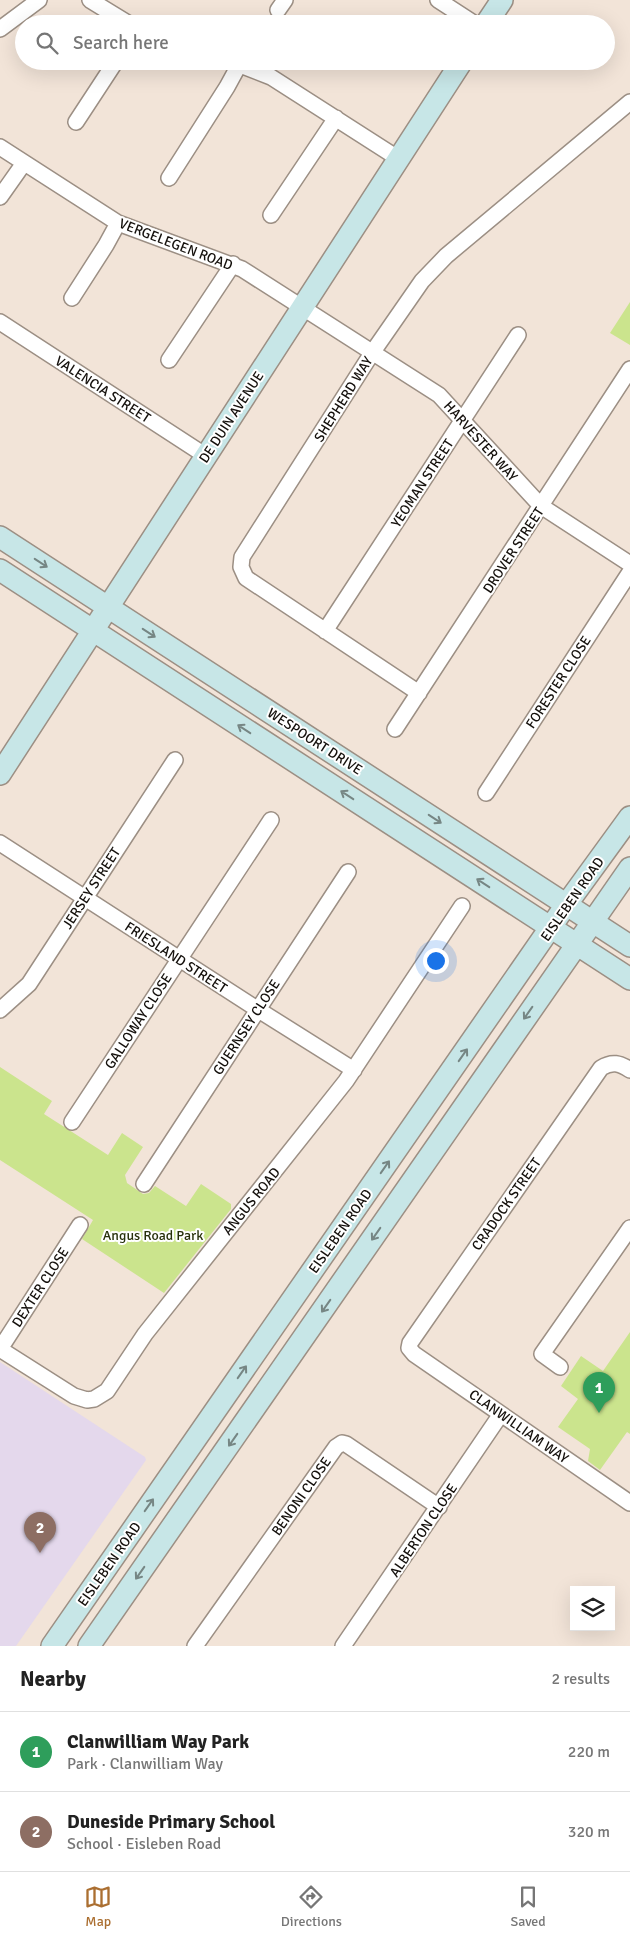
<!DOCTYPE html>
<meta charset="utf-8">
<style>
:root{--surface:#fff;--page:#f6f6f6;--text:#222;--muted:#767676;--line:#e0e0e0;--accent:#ab6f31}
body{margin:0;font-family:Signika,sans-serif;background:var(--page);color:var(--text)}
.controls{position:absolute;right:15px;bottom:15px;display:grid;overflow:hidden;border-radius:0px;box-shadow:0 5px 20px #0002}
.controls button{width:45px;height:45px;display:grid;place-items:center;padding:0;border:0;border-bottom:1px solid var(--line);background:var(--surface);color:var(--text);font:25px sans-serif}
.you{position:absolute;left:435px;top:960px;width:18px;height:18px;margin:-12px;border:4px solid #fff;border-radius:50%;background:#1a73e8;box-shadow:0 0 0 8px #1a73e833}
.badge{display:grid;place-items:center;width:32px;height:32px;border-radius:50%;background:var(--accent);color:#fff;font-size:16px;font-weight:700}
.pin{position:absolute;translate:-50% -41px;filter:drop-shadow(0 1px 2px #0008)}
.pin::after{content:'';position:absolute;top:26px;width:18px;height:15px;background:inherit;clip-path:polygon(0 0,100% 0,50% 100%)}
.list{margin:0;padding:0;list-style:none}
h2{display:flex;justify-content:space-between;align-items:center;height:65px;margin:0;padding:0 20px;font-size:21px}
h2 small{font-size:16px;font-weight:400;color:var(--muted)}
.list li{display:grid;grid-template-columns:32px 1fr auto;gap:15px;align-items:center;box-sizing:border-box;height:80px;padding:0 20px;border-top:1px solid var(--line)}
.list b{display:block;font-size:19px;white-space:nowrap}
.list p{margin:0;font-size:16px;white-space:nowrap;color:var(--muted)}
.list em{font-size:16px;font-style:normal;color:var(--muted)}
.icon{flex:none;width:28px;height:28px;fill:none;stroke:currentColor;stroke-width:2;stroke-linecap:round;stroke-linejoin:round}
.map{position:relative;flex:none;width:630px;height:1646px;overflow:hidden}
.search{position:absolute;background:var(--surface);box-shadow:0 5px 20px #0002;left:15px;right:15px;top:15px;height:55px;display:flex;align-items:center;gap:12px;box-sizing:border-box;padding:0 18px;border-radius:28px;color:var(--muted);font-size:19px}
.sheet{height:225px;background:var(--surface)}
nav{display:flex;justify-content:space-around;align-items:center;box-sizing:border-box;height:70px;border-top:1px solid var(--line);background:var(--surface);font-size:14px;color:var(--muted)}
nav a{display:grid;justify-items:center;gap:2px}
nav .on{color:var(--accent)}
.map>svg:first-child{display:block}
</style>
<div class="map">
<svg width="630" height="1646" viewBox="0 0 630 1646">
<rect width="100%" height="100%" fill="#f2e4d8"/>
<!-- education -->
<path fill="#e4d8ec" d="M0,1362L145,1457L146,1460L16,1646H0Z"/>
<!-- green -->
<path fill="#cbe48d" d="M630,302V345L610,333Z
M0,1067L52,1101L44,1114L108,1155L122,1133L143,1147L125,1175L127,1183L143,1194L149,1193L155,1186L186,1206L201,1184L231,1204V1209L164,1293L82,1239L93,1220L0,1160Z
M630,1332V1434L627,1432L600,1470L588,1461L590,1449L558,1427L578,1399L561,1386L581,1356L603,1371Z"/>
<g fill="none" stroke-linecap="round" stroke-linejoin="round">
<defs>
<path id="street" d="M90,0L129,24
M438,0L475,24
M278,10L285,0
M0,29L39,0
M230,61L271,77L399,159
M76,122L116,61
M0,147L118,223L242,269L439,395L541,506L630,564
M169,178L227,87L239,65
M0,197L24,163
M271,215L336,118
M72,298L106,245L118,223
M0,322L206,456
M169,360L233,264
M325,631L518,335
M419,693L246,578L241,567L242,557L372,353L422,281L446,256L630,102
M395,729L630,369
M486,793L630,572
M0,843L257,1009L354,1070
M0,1010L29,984L175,760
M630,1070C620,1063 612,1061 601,1068L410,1343L409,1348L414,1354L630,1503
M72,1122L271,820
M144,1184L348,872
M0,1349L74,1396L87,1400L94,1399L107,1391L145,1334L346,1081L462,906
M0,1349L80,1225
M560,1367L542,1354L630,1228
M195,1646L336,1447L342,1443L346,1444L439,1507
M343,1646L501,1414"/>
<path id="secondary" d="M486,24L502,0
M0,537L630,946
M0,570L630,979
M0,774L462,61
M52,1646L566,905L630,817
M89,1646L630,868"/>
</defs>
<!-- street casing -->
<use href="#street" stroke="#9c8f84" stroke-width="18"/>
<!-- secondary casing -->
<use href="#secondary" stroke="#9c8f84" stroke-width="24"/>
<!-- street -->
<use href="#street" stroke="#fff" stroke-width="15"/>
<!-- secondary -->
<use href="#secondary" stroke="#c7e6e7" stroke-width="21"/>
</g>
<!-- one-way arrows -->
<defs><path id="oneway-shaft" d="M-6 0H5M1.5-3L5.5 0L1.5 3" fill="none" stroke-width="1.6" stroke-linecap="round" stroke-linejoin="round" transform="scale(1.25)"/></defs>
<g stroke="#768684">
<use href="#oneway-shaft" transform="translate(41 563) rotate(33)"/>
<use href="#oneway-shaft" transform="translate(149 633) rotate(33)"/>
<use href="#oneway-shaft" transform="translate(244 729) rotate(-147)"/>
<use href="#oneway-shaft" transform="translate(347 795) rotate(-147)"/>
<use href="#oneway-shaft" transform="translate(435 819) rotate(33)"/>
<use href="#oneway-shaft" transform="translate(483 883) rotate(-147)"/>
<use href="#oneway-shaft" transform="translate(528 1013) rotate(125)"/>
<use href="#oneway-shaft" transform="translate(463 1055) rotate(-55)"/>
<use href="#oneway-shaft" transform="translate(385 1167) rotate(-55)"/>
<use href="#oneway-shaft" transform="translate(376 1234) rotate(125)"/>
<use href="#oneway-shaft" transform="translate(326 1306) rotate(125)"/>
<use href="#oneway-shaft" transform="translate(242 1372) rotate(-55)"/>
<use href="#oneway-shaft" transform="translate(233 1440) rotate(125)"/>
<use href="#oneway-shaft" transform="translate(149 1505) rotate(-55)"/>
<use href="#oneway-shaft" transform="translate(140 1573) rotate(125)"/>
</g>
<g text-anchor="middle" stroke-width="4" stroke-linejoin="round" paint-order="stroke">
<!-- street labels -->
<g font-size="14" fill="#14100c" stroke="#fff">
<text transform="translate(176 244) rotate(21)" y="5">VERGELEGEN ROAD</text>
<text transform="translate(103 389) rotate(33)" y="5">VALENCIA STREET</text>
<text transform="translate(343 399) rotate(-58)" y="5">SHEPHERD WAY</text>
<text transform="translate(231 417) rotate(-57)" y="5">DE DUIN AVENUE</text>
<text transform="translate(481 441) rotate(48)" y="5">HARVESTER WAY</text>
<text transform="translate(422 483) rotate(-57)" y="5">YEOMAN STREET</text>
<text transform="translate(513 550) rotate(-57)" y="5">DROVER STREET</text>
<text transform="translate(558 682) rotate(-57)" y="5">FORESTER CLOSE</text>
<text transform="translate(315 741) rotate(33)" y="5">WESPOORT DRIVE</text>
<text transform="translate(91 888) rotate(-57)" y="5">JERSEY STREET</text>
<text transform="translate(572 899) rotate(-55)" y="5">EISLEBEN ROAD</text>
<text transform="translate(176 957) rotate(33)" y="5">FRIESLAND STREET</text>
<text transform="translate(138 1021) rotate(-57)" y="5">GALLOWAY CLOSE</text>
<text transform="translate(246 1027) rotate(-57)" y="5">GUERNSEY CLOSE</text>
<text transform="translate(251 1201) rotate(-51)" y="5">ANGUS ROAD</text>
<text transform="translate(506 1204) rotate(-55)" y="5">CRADOCK STREET</text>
<text transform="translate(340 1231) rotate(-55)" y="5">EISLEBEN ROAD</text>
<text transform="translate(40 1287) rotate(-57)" y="5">DEXTER CLOSE</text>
<text transform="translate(519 1426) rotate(35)" y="5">CLANWILLIAM WAY</text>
<text transform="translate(301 1496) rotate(-55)" y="5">BENONI CLOSE</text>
<text transform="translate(423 1530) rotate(-56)" y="5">ALBERTON CLOSE</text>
<text transform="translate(109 1564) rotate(-55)" y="5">EISLEBEN ROAD</text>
</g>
<!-- park labels -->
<g font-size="14" fill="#27300b" stroke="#fff">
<text x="153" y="1240">Angus Road Park</text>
</g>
</g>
</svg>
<div class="controls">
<button><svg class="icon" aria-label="layers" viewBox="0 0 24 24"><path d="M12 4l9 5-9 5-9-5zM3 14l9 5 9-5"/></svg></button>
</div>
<div class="you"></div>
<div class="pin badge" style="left:599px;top:1413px;background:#2e9e5b">1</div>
<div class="pin badge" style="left:40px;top:1553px;background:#8d6e63">2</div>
<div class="search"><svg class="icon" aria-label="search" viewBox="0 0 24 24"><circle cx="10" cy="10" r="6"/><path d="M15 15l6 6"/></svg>Search here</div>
</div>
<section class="sheet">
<h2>Nearby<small>2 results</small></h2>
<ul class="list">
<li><span class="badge" style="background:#2e9e5b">1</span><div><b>Clanwilliam Way Park</b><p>Park · Clanwilliam Way</p></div><em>220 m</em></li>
<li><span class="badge" style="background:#8d6e63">2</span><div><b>Duneside Primary School</b><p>School · Eisleben Road</p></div><em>320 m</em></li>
</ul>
</section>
<nav>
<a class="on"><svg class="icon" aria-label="map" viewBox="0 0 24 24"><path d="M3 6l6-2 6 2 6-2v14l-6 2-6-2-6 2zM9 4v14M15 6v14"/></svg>Map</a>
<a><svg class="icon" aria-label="directions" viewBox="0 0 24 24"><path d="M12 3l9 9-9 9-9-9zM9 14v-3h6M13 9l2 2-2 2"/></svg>Directions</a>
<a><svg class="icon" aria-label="saved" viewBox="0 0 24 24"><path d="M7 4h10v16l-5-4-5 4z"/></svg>Saved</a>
</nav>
